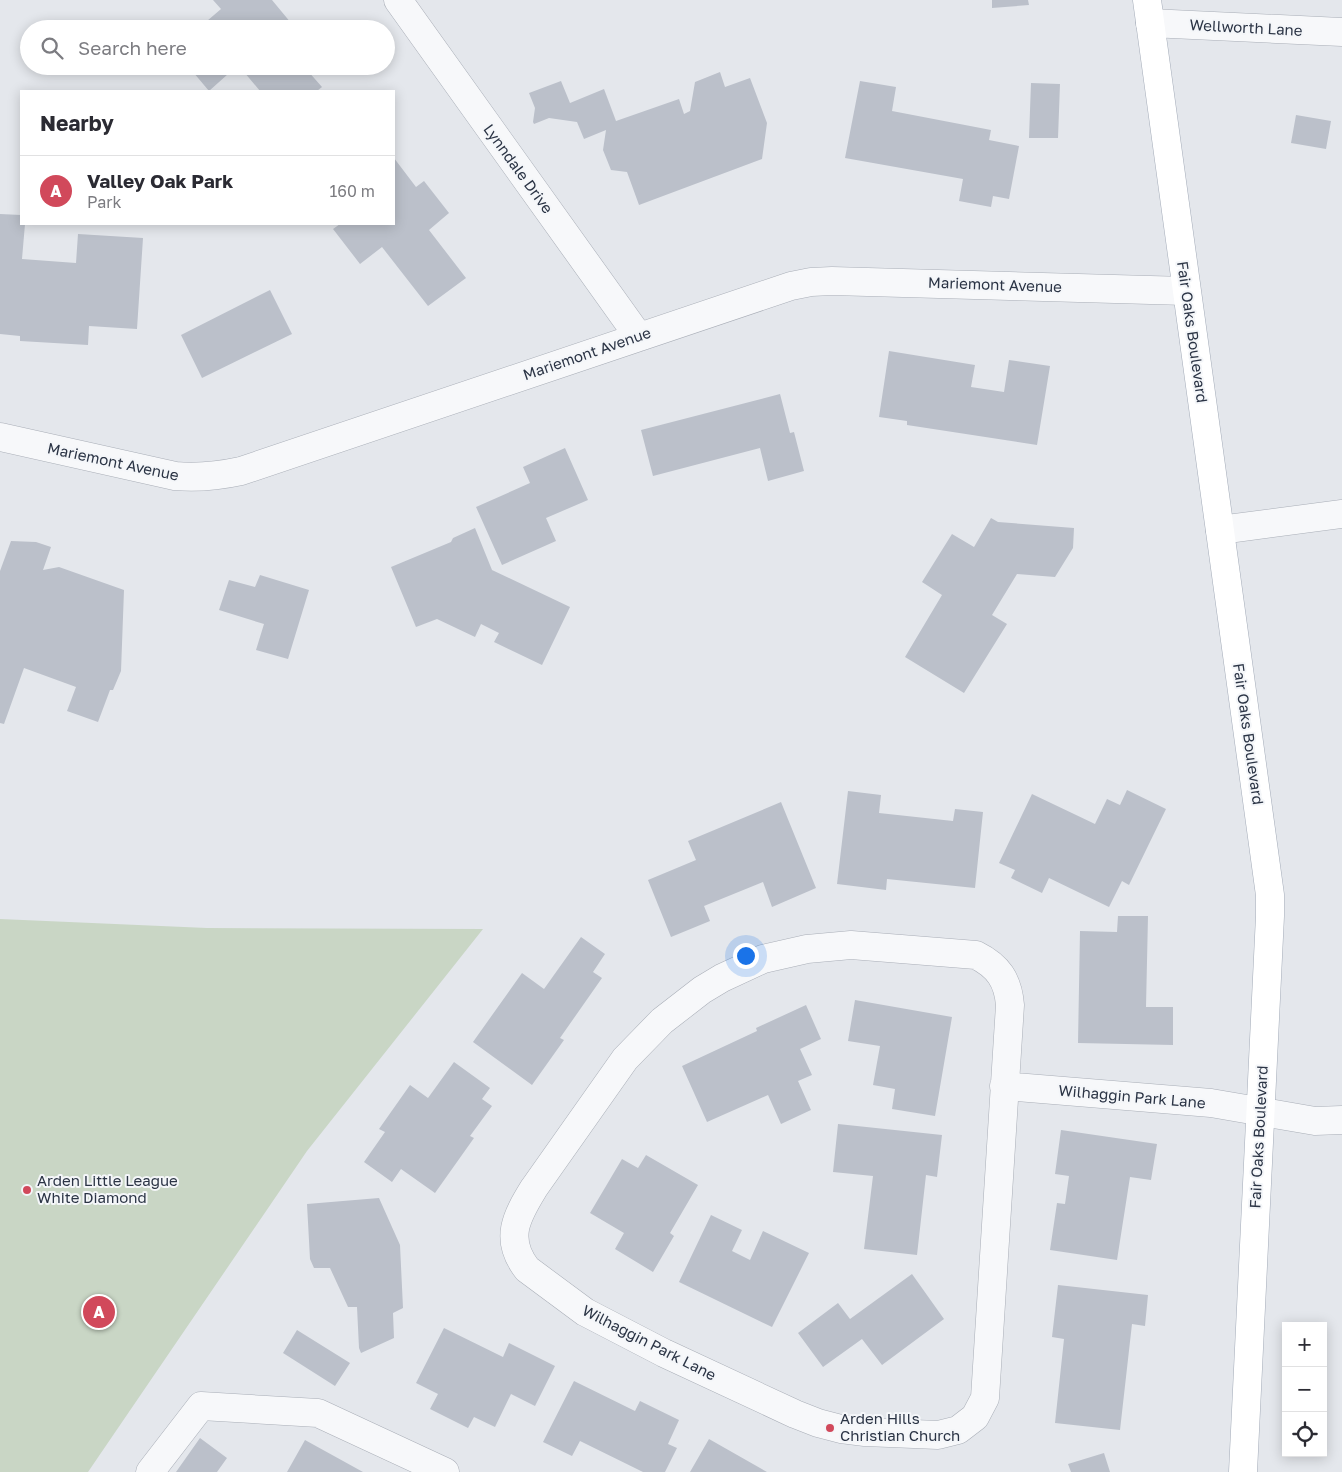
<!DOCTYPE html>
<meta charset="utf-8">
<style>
:root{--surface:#fff;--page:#f2f2f3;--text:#2b2b33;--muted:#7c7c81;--line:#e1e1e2;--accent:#d1495b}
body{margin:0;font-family:"Golos Text",sans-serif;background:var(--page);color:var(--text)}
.controls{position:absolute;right:15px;bottom:15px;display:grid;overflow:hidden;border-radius:0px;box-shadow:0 2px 12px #0003}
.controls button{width:45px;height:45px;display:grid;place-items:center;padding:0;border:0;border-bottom:1px solid var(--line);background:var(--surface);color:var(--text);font:25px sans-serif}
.you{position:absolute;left:745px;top:955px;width:18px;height:18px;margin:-12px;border:4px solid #fff;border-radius:50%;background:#1a73e8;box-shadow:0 0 0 8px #1a73e833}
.badge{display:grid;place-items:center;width:32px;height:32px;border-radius:50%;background:var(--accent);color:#fff;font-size:16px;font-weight:700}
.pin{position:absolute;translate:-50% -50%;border:2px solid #fff;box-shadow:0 1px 5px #0006}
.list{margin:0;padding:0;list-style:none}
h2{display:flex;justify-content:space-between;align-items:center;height:65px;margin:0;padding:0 20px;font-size:21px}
h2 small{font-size:16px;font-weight:400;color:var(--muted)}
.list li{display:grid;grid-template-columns:32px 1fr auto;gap:15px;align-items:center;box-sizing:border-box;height:70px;padding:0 20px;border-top:1px solid var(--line)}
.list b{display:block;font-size:19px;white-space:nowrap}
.list p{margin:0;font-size:16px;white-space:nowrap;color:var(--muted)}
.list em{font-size:16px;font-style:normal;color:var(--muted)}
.icon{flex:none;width:28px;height:28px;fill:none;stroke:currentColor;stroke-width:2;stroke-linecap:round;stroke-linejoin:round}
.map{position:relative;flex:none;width:1342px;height:1472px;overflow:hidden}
.search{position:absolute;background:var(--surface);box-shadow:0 2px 12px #0003;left:20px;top:20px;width:375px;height:55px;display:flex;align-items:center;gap:12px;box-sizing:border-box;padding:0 18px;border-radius:28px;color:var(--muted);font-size:19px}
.panel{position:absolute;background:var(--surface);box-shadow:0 2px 12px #0003;left:20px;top:90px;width:375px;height:135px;border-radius:0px}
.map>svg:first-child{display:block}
</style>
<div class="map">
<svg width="1342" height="1472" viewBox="0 0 1342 1472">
<rect width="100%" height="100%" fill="#e4e7ec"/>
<!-- green -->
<path fill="#c9d6c5" d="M0,919L207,928L483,929L307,1151L88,1472H0Z"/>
<!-- building -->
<path fill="#bbc0ca" d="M213,0H272L296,29H214L207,21L221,9Z
M992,0H1028L1029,5L992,8Z
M188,66H237L209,91Z
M239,66H311L307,70L322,87L317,91H260Z
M720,72L725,87L750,78L767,123L762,159L639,205L627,172L611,170L603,150L606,130L584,139L577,122L549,118L534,124L533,122L535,108L529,93L561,81L570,103L604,89L616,121L679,99L684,114L690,111L695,82Z
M860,81L896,87L892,111L991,130L989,140L1019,146L1009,199L993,196L991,207L959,201L963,179L845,158Z
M1031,83L1060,84L1058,138H1029Z
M1296,115L1331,121L1326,149L1291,143Z
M394,158L416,187L424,181L449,213L429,230L466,278L428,306L382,247L360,264L333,229L340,224H394Z
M0,214L21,215V224H25L22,259L76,263L78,234L143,238L137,329L89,326L88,345L20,341V336L0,334Z
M270,290L292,334L202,378L181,335Z
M889,351L975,365L971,387L1004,392L1009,360L1050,366L1037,445L907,425V421L879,417Z
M780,394L790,433L794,432L804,471L768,481L760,448L653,476L641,430Z
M565,448L588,500L546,518L556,541L502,565L476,507L530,483L523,467Z
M991,518L998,522L1074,528L1073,548L1055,577L1017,574L992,615L1007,624L964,693L905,657L942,595L922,582L952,534L974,547Z
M475,528L492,570L570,607L542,665L494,642L499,633L481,624L475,637L437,619L416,627L391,567L451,542L453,538Z
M11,541L36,542L51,547L43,570L59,567L124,590L121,671L113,690H110L98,722L67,711L76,687L24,668L4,724L0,723V571Z
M260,575L309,590L288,659L256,650L264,624L219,610L229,580L255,587Z
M1127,790L1166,809L1129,885L1122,881L1109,907L1049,878L1042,893L1011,878L1015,870L999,863L1032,794L1095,824L1107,799L1120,805Z
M848,791L881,795L879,813L953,821L955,809L983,812L975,888L887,879L886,890L837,884Z
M781,802L816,888L772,907L763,882L704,906L710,921L671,937L648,880L696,860L688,841Z
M1118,916H1148L1146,1007H1173V1045L1078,1043L1080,931L1117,932Z
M581,937L605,954L593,972L602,978L560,1038L564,1040L532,1085L473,1042L522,973L544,989Z
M855,1000L952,1017L935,1116L892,1109L895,1089L873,1085L880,1046L848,1041Z
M806,1005L821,1039L800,1049L812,1075L798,1081L811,1110L781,1124L768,1095L707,1122L682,1066L757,1031L756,1028Z
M454,1062L490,1088L482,1099L492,1106L470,1136L474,1138L435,1193L401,1169L392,1182L364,1162L385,1132L379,1129L410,1085L428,1098Z
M838,1124L942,1135L937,1177L926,1175L917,1255L864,1249L873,1176L833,1172Z
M1061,1130L1157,1144L1151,1180L1130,1177L1117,1260L1050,1250L1057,1203L1065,1204L1069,1176L1055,1174Z
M646,1155L698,1185L670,1233L674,1236L653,1272L615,1249L624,1233L590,1213L622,1159L638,1168Z
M379,1198L400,1245L403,1308L393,1313L394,1338L361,1353L359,1348L357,1307H348L330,1268H314L310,1259L307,1204Z
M711,1215L742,1230L732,1251L750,1260L763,1231L809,1253L772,1327L679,1282Z
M912,1274L944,1319L882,1365L862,1339L823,1367L798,1333L838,1303L850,1319Z
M1058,1285L1148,1295L1145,1326L1132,1324L1120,1430L1055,1423L1064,1339L1052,1337Z
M444,1328L503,1357L509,1343L555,1366L535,1406L511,1394L495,1427L474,1417L468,1428L430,1409L438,1394L416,1383Z
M297,1330L350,1363L335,1386L283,1353Z
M574,1381L635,1411L640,1401L679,1420L668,1444L677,1448L665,1472H643L580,1441L572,1456L543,1442Z
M200,1438L227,1458L217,1472H176Z
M709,1439L767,1472H690Z
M305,1440L363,1472H287Z
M1104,1453L1110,1472H1071L1068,1464Z"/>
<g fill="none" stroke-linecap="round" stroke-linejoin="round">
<defs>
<path id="minor" d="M398,0L639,337
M1150,23L1342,32
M0,437L175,476C198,478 218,476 241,471L791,286L811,282L832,281L1186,291
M1220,530L1342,514
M851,945L976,955C998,966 1008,980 1010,1005L985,1398L975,1417L958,1430L938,1435L865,1432L841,1429L818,1423L795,1414L664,1353L585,1312L527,1269C504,1239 516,1217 534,1188L625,1059L662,1021L702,990L722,978L763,959L807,949Z
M1004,1086L1211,1103L1315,1121L1342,1120
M150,1472L201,1406L318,1413L445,1472"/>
<path id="major" d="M1147,0L1270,895V916L1243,1472"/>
</defs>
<!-- minor casing -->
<use href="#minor" stroke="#a9aeb7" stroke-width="29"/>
<!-- major casing -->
<use href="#major" stroke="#a3abb8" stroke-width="29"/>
<!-- minor -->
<use href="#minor" stroke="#f7f8fa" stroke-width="28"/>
<!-- major -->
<use href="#major" stroke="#fff" stroke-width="28"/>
</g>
<!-- markers -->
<g fill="#d1495b" stroke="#f4f6f9" stroke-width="2">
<circle cx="27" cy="1190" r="5"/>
<circle cx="830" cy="1428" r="5"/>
</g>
<g text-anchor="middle" stroke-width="4" stroke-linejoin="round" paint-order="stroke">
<!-- street labels -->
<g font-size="15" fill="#2b3445" stroke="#f4f6f9">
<text transform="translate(1246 28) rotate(3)" y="5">Wellworth Lane</text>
<text transform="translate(518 169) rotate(54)" y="5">Lynndale Drive</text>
<text transform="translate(995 285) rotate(2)" y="5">Mariemont Avenue</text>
<text transform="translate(1192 332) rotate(82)" y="5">Fair Oaks Boulevard</text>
<text transform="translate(587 354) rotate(-19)" y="5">Mariemont Avenue</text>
<text transform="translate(113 462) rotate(12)" y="5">Mariemont Avenue</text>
<text transform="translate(1248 734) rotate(82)" y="5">Fair Oaks Boulevard</text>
<text transform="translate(1132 1097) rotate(5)" y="5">Wilhaggin Park Lane</text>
<text transform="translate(1259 1137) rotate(-87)" y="5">Fair Oaks Boulevard</text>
<text transform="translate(649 1343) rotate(27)" y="5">Wilhaggin Park Lane</text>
</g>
<!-- poi labels -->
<g font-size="15" fill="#2b3445" stroke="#f4f6f9" text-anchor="start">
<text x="37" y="1186">Arden Little League<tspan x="37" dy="17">White Diamond</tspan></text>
<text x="840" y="1424">Arden Hills<tspan x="840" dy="17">Christian Church</tspan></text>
</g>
</g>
</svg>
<div class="controls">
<button>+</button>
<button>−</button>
<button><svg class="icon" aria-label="locate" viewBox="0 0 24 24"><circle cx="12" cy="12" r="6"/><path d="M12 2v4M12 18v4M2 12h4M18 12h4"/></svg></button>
</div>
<div class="you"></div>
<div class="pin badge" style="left:99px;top:1312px">A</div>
<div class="search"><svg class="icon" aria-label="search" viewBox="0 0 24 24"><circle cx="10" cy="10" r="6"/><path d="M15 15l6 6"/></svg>Search here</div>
<section class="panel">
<h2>Nearby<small></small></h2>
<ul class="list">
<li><span class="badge">A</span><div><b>Valley Oak Park</b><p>Park</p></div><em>160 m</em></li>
</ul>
</section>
</div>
